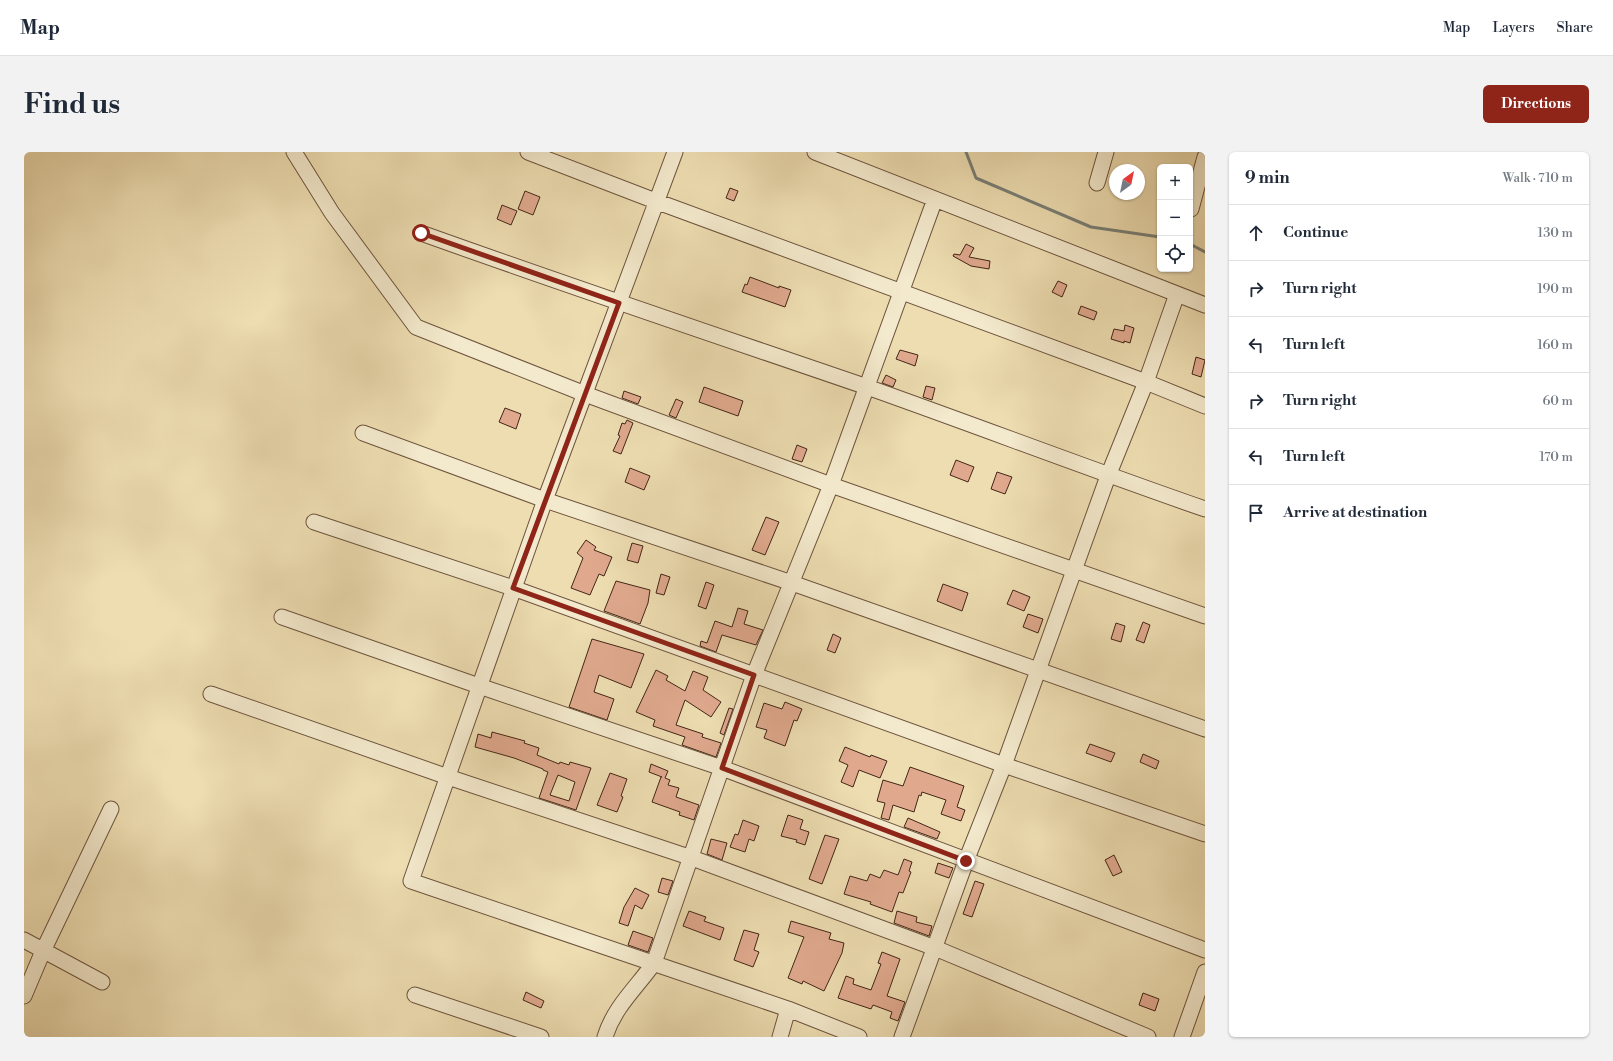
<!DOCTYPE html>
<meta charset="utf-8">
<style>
:root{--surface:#fff;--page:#f2f2f3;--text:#1f2937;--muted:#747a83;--line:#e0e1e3;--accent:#8f2418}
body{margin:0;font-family:"Libre Bodoni",serif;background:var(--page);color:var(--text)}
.controls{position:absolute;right:12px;top:12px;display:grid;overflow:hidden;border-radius:6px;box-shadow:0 1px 3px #0004}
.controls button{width:36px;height:36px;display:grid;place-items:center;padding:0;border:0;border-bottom:1px solid var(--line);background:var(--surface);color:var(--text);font:20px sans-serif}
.compass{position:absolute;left:1085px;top:12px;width:36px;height:36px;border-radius:50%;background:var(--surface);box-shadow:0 1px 3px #0004;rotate:33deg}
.stop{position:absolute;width:12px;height:12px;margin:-9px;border:3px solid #8f2418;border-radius:50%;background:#fff}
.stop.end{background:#8f2418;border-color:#fff;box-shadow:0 1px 4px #0008}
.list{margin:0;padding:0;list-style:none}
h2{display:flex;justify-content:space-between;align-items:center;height:52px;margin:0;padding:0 16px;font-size:17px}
h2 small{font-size:13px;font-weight:400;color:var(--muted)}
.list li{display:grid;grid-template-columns:26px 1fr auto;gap:12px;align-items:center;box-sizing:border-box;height:56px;padding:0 16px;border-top:1px solid var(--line)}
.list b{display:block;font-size:15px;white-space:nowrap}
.list em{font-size:13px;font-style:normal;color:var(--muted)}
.icon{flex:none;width:22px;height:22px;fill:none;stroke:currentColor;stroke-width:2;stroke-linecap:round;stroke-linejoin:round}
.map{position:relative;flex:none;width:1181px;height:885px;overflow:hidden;border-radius:6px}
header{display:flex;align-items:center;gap:24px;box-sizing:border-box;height:56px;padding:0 20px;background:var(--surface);border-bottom:1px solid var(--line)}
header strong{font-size:19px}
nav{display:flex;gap:22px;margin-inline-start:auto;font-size:14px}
.intro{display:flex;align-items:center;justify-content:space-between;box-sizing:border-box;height:96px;padding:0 24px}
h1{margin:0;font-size:28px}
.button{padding:10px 18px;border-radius:6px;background:var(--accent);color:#fff;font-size:14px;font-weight:700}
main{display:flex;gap:24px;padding:0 24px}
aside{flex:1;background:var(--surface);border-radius:6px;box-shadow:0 1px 3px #0004}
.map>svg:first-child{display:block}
</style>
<header>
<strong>Map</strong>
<nav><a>Map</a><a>Layers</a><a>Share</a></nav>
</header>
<div class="intro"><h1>Find us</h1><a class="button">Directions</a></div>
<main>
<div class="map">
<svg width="1181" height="885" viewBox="0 0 1181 885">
<rect width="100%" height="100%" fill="#edddb1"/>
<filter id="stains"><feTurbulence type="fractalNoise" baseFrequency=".005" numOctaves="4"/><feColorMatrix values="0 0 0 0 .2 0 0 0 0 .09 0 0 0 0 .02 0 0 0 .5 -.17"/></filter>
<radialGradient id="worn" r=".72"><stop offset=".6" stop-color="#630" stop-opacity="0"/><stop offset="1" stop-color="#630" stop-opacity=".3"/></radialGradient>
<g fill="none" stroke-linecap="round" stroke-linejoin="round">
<!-- stream -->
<path stroke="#797f76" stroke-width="3" d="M942,0L952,26L1067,75L1136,85
M1166,92L1181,100"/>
</g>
<!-- building -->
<path fill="#e0a98e" stroke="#432616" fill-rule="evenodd" d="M706,36L714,39L710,49L702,46Z
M501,39L516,45L509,63L494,57Z
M478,53L493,59L487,73L473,67Z
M942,92L950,96L945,105L966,109L965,117L947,114L929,104L930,102L936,103Z
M726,125L755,136V134L767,138L761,155L718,140L721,132L723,133Z
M1034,129L1043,133L1038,145L1028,140Z
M1057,154L1073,160L1070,168L1054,162Z
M1101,173L1110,176L1106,191L1100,189V191L1087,187L1090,177L1100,179Z
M876,198L894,203L891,214L872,207Z
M1172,205L1181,208L1177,225L1168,222Z
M862,223L872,228L869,235L858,231Z
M902,234L911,236L908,248L899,245Z
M680,235L719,249L714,264L675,250Z
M600,239L617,245L614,252L598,246Z
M652,247L659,250L652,266L645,263Z
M481,256L497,262L492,277L475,270Z
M603,268L609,271L597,302L589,299L596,284L594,283L598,271L601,272Z
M773,293L783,297L778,310L768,307Z
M932,308L950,315L944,330L926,323Z
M606,316L626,324L620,338L601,330Z
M973,320L988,325L981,342L967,337Z
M742,365L755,370L741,403L728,398Z
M562,388L572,395L570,398L588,405L580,424L575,422L566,443L547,436L559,406L553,401Z
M608,391L619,394L614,411L603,408Z
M637,422L646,425L640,443L632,441Z
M592,429L626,438L624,451L616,472L580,459Z
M682,430L690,433L682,457L674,454Z
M919,432L944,441L938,459L913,449Z
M989,438L1006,445L1000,459L983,452Z
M714,456L724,459L720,472L739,478L732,493L698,483L692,500L676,494L677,489L683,491L691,469L708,475Z
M1004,462L1019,467L1014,481L999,475Z
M1119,470L1126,473L1120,491L1112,488Z
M1092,471L1101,474L1097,490L1087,487Z
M809,482L817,486L811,501L803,498Z
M568,487L620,502L607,536L575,523L570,540L590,547L583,568L545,555Z
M632,518L644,524L642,528L661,539L669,519L684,525L679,538L697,550L687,565L661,548L652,573L679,582L678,585L697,591L692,605L658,593L661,585L629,574L631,568L612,560Z
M761,550L778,557L773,569L770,568L761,594L740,586L743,578L732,575L740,551L758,557Z
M705,556L709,557L700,583L696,581Z
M468,580L501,589L500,591L515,596L513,603L535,612L536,610L545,613L546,610L567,616L552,658L515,646L524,620L519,618V617L490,606L451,595L454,582L467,586ZM534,623L551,630L545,649L526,643Z
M1066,592L1091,601L1087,610L1062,601Z
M821,595L846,605L847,603L863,609L856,626L835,618L829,635L817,630L824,613L815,609Z
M1119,602L1135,609L1132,617L1116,610Z
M627,612L644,619L641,626L646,628L644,633L655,636L652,645L675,653L670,668L655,663L656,660L628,650L637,625H638L625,620Z
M886,615L940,634L933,655L941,658L937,669L917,662L922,648L898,640L897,644L895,643L890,660L869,653L865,668L857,666L861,651L853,649L859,628L879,634Z
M586,621L603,627L597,644L599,645L593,660L573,653Z
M764,663L779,668L776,677L785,680L781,693L772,690L773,688L757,684Z
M884,666L916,680L913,687L880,675Z
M719,668L735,674L730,689L725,687L721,700L706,695L711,682L714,683Z
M801,683L815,687L798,732L785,727Z
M687,687L703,691L698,708L683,702Z
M1090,703L1098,720L1089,724L1081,708Z
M880,707L888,710L885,719L887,720L879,741L875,740L868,760L846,752L847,750L820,742L826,724L843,729L846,722L856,726L860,718L874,723Z
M914,711L929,716L925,726L911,721Z
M638,726L649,729L644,743L634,740Z
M951,729L960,732L948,765L939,762Z
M611,736L625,743L618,757L611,753L604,774L595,771L600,755Z
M665,759L682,765L680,769L700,776L696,788L659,774Z
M873,759L893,765L892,770L908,774L905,784L870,771Z
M767,769L807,781L805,787L820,791L818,801L800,839L779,829L778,832L764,826L780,785L764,780Z
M720,778L735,782L730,798L735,800L729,815L710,808Z
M609,779L629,786L624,800L604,793Z
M858,800L876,807L863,844L881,850L874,869L866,866L868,860L849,853L847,857L814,846L822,824L830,827L829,832L847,838L857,812L854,811Z
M502,840L520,849L517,856L499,848Z
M1119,841L1135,847L1131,859L1115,853Z"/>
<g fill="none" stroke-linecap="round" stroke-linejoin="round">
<defs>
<path id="minor" d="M270,0L308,61L392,175L561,242L807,333L1181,464
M504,0L634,50L1122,230L1181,254
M651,0L521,348L387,729L764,857L835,885
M791,0L1181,153
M1073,31L1082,0
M1167,57L1181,5
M397,81C545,134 694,184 843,235C956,275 1068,318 1181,357
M339,281L521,348L768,431L1181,577
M290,370L489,436L980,613L1181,682
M258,465L455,534L698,616L1181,798
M187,542L424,625L668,706L911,796L1124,885
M0,788L78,830
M391,843L517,885
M0,844L19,799L87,657
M581,885C590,855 613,835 630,811L730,523L807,333L911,47
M756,885L764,857
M878,885L942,709L980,613L1084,324L1122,230L1153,142
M1158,885L1181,820"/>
</defs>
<!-- minor casing -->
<use href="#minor" stroke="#6e543d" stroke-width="17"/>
<!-- minor -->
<use href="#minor" stroke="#f3e9cc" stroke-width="15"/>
</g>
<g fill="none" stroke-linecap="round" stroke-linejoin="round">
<!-- route -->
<path stroke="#8f2418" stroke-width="5" d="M397,81L595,151L489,436L730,523L698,616L942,709"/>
</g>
<rect width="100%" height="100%" filter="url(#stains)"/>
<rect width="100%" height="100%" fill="url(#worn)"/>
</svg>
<div class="controls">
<button>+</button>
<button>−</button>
<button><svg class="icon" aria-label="locate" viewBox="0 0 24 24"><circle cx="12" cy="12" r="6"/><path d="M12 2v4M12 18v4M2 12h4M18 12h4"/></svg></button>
</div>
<svg class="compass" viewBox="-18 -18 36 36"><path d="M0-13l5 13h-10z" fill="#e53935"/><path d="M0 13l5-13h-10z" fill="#747a83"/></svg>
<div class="stop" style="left:397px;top:81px"></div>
<div class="stop end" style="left:942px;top:709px"></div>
</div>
<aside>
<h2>9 min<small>Walk · 710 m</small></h2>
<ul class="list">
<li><svg class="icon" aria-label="ahead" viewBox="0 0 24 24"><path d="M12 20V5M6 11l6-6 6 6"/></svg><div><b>Continue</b></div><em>130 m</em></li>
<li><svg class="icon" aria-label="right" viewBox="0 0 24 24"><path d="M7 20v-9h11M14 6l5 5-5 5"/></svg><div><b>Turn right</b></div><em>190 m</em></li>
<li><svg class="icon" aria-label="left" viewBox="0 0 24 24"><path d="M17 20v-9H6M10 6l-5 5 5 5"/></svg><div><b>Turn left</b></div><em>160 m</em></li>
<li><svg class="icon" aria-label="right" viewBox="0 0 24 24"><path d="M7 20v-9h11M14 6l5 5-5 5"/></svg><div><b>Turn right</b></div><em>60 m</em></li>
<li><svg class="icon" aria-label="left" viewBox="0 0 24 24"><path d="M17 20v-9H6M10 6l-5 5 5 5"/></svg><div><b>Turn left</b></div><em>170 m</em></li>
<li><svg class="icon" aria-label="arrive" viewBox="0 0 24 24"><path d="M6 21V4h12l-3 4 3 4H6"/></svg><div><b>Arrive at destination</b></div></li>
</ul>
</aside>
</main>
